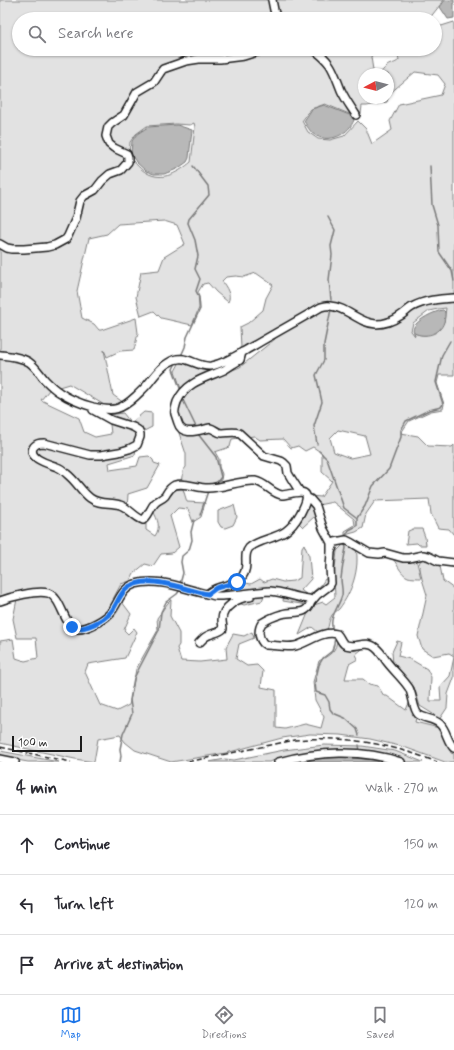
<!DOCTYPE html>
<meta charset="utf-8">
<style>
:root{--surface:#fff;--page:#f2f2f3;--text:#2b2b33;--muted:#7c7c81;--line:#e1e1e2;--accent:#1a73e8}
body{margin:0;font-family:Mynerve,sans-serif;background:var(--page);color:var(--text)}
.compass{position:absolute;left:358px;top:68px;width:36px;height:36px;border-radius:50%;background:var(--surface);box-shadow:0 1px 3px #0004;rotate:263deg}
.scale{position:absolute;left:12px;bottom:10px;width:70px;box-sizing:border-box;padding-left:4px;border:2px solid #1c1c1c;border-top:0;font-size:11px;line-height:14px;white-space:nowrap;color:#1c1c1c;-webkit-text-stroke:3px #fff;paint-order:stroke}
.stop{position:absolute;width:12px;height:12px;margin:-9px;border:3px solid #1a73e8;border-radius:50%;background:#fff}
.stop.end{background:#1a73e8;border-color:#fff;box-shadow:0 1px 4px #0008}
.list{margin:0;padding:0;list-style:none}
h2{display:flex;justify-content:space-between;align-items:center;height:52px;margin:0;padding:0 16px;font-size:17px}
h2 small{font-size:13px;font-weight:400;color:var(--muted)}
.list li{display:grid;grid-template-columns:26px 1fr auto;gap:12px;align-items:center;box-sizing:border-box;height:60px;padding:0 16px;border-top:1px solid var(--line)}
.list b{display:block;font-size:15px;white-space:nowrap}
.list em{font-size:13px;font-style:normal;color:var(--muted)}
.icon{flex:none;width:22px;height:22px;fill:none;stroke:currentColor;stroke-width:2;stroke-linecap:round;stroke-linejoin:round}
.map{position:relative;flex:none;width:454px;height:762px;overflow:hidden}
.search{position:absolute;background:var(--surface);box-shadow:0 1px 3px #0004;left:12px;right:12px;top:12px;height:44px;display:flex;align-items:center;gap:10px;box-sizing:border-box;padding:0 14px;border-radius:22px;color:var(--muted);font-size:15px}
.sheet{height:232px;background:var(--surface)}
nav{display:flex;justify-content:space-around;align-items:center;box-sizing:border-box;height:56px;border-top:1px solid var(--line);background:var(--surface);font-size:11px;color:var(--muted)}
nav a{display:grid;justify-items:center;gap:2px}
nav .on{color:var(--accent)}
.map>svg:first-child{display:block}
</style>
<div class="map">
<svg width="454" height="762" viewBox="0 0 454 762">
<rect width="100%" height="100%" fill="#fff"/>
<filter id="ink" filterUnits="userSpaceOnUse"><feTurbulence type="fractalNoise" baseFrequency=".025" numOctaves="2"/><feDisplacementMap in="SourceGraphic" scale="8" xChannelSelector="R" yChannelSelector="G"/><feConvolveMatrix kernelMatrix="1 2 1 2 8 2 1 2 1" color-interpolation-filters="sRGB"/></filter>
<g filter="url(#ink)">
<!-- green -->
<path fill="#e2e2e2" stroke="#7f7f7f" fill-rule="evenodd" d="M0,0H444L429,19H19V49H374L371,57L373,70L372,74H364V98H388L387,102L367,106H362L361,114L354,116L325,104L311,109L302,121L308,132L318,139L330,140L344,136L358,121L366,129L372,144L392,130L390,121L399,104L441,95L445,84L438,75L415,72L389,94L388,97V74H377C382,73 383,69 387,66C391,63 395,64 399,60L397,51L391,49H435V28L454,22V375H439L437,383L444,404L443,409L431,411L409,421L401,433L418,436L428,446L452,447L454,445V535L449,529L438,528L431,514L429,499L375,501L366,514L363,528L356,532L345,535V531L355,525L354,519L333,502L318,505L315,516L303,527L299,523L310,496L321,497L332,481L322,472V453L313,447L305,451L298,446L291,448L283,439L260,440L254,436L232,439L230,447L215,452L219,459V467L222,474L221,480L208,485L183,482C180,478 183,476 183,471L186,467V454L179,433L183,428L177,411L183,395L175,371L180,362L219,367L220,375L240,367L275,339V329L241,348L240,327L248,323L263,310L266,298L273,285L256,273L244,277L236,276L226,277L222,281C226,287 232,295 228,302L216,292L208,283L203,284L198,292L199,308L192,325L161,318L154,311L141,316L136,297L141,272L159,270L164,257L185,244L177,225L164,221L118,224L107,234L89,238L77,291L82,318L94,324L99,330H101L136,318L138,333L134,350L120,351L107,357L104,350L113,395L124,403L106,406L69,384L49,390L41,400L79,418L84,432L95,437L111,434L109,415L123,413L131,423L144,412L152,413V427L138,434L135,455L109,463L110,470L137,466L140,457L149,456L153,460L154,463L160,465L147,488L128,494L127,511L140,523L146,524V530L155,536C161,527 158,520 153,511L166,498L171,490L183,489L187,502L205,503L201,517L193,522L188,509L178,508L170,516L179,547L172,553L161,554L153,566L145,564L134,573L130,581L121,584L113,599L122,602L131,614L124,630L128,634L134,628L137,632L125,658L88,664L85,672L100,705L117,711L129,705L132,692L136,669L158,630L157,618C162,612 165,605 171,600L170,616L179,633V645L177,648L181,661L200,662L227,659L226,647L233,634L244,636L252,632L254,638L239,644L236,659L247,666L257,665L263,671L261,687L276,690V728L285,729L305,724L321,728L324,717L315,700L313,682L319,661C329,655 337,652 337,638L341,646H366L356,654L358,659L349,664L345,679H363L369,684L378,686L384,696H387L406,710L408,705L410,702L416,718L415,722L439,728L444,735L451,753L454,754V762H445L404,747L370,739L341,735L310,734L282,738L226,753L171,762L135,750L125,742L120,735L98,739L94,762L75,759L0,743V641L13,639L16,658L25,661L38,658L36,638H17L13,619L17,599L1,597L0,595ZM194,123L195,127L191,162C179,172 163,182 147,173C141,170 135,163 130,158L129,155L130,142L136,134L147,126L176,124L190,125ZM446,308L444,322C432,331 430,339 414,333L415,336L411,331L413,323L429,311L438,309ZM338,430L365,436L370,454L350,458L334,452L330,438Z
M234,505L237,517L233,525L225,528L221,527L218,522V511Z
M413,529H422L425,537L426,545H419L417,543L406,544L408,531Z
M346,542L356,548C360,569 352,592 339,609C337,611 333,613 332,615C329,619 329,626 327,630L319,633L312,627L299,635L308,613L314,605L323,602L326,604L335,597L334,577L337,551Z
M304,544L309,556L311,579L301,590L308,596L321,585L325,579L329,580L325,588L307,605L283,601L284,595L265,593L262,601L244,605L238,603L244,592H231L215,594V590L240,582L251,584L260,579L264,582L272,579L283,582L293,581L300,578L302,547Z
M391,557L416,559L421,578C417,578 411,578 408,577C400,574 397,562 391,557Z
M422,559L440,566L443,581L454,589V656L449,653L433,656L422,649L418,636L427,595L422,579L419,563Z
M397,641L401,642L398,656L410,659L427,669L431,677L430,701H441L440,687L450,676L454,657V678L448,694L447,708L439,720L433,714L420,706L414,687L393,664L392,652Z
M324,745L362,746L395,751L423,762H407L387,755H293L269,762H209L225,759L234,760L284,750Z
M0,751L59,762H28L0,757Z"/>
<!-- water -->
<path fill="#b8b8b8" stroke="#7a7a7a" d="M445,0H454V18L448,19L440,7Z
M324,105L352,116L354,120C349,133 333,142 319,137C312,135 308,128 304,121L312,109Z
M177,125L192,130L189,158L187,162L177,169L164,174H154L146,171L136,162L131,154L132,141L137,134L148,127Z
M443,310L445,312C445,315 445,319 444,322C440,335 425,338 414,333C413,330 413,330 414,327C417,320 435,311 443,310Z
M343,757L374,760L379,762H297L322,758Z"/>
<g fill="none" stroke-linecap="round" stroke-linejoin="round">
<!-- stream -->
<path stroke="#7a7a7a" stroke-width="1.5" d="M430,166L432,205L438,225L439,252L452,271L454,281
M328,217L335,230L331,246L332,255L329,280L331,300
M181,356L185,347L187,337L200,309L199,297L196,291L200,279L195,269L198,256L195,240L188,223L189,219L209,195L208,186L193,166
M176,363L173,369L181,391
M182,398L196,427
M198,434L216,457L221,477L215,485
M317,444L314,426L322,402L316,375L324,360V344L331,309
M319,451L327,459L344,508L356,517
M200,515L208,491
M345,537L349,530L357,526V518L365,506L373,486L389,469L401,437V430L406,421L429,410L441,407L443,404L436,382L442,355L450,341
M180,584L183,573L181,562L182,556L189,550L192,540L191,532L194,520
M333,630C328,618 339,607 342,595C343,590 341,584 341,579C342,569 344,558 346,548L345,543
M335,636L334,644L332,651L323,658L319,665L315,682L316,692L325,695L329,702L330,709L333,713L345,718L357,729L359,735
M359,745L360,751
M120,762L121,756L120,749L123,734L132,714L130,700L134,678L159,630L161,612L166,602L177,594L180,590"/>
<defs>
<path id="minor" d="M272,0L274,10L277,19
M313,49C332,62 333,70 341,90C345,99 351,107 356,115
M0,244L7,248L12,249H24L47,247L55,245L66,239L68,236L76,218L80,201L84,196L95,190L102,181L110,174L121,170L128,162V157L127,154L114,148L109,144L106,136L108,127L112,123L124,115L137,92L154,82L160,73L163,69L186,61L199,59H220L244,56L266,49
M242,352L240,360C234,363 229,367 224,370C205,378 186,382 177,402C176,406 174,410 175,414C176,417 177,420 178,423C182,437 199,430 210,428C215,429 217,433 222,433C228,433 233,431 239,433L264,456L281,461L284,463L287,466L288,473L291,478L300,492
M0,355C10,356 21,357 29,362C36,367 40,374 45,380C49,384 54,389 59,392C69,399 82,404 93,407C114,412 121,410 136,396C141,391 147,386 151,380C156,374 161,367 168,363C185,351 195,368 211,366C227,363 242,352 255,345C277,332 299,320 321,307C324,306 327,305 330,306C347,307 358,323 376,324C384,324 393,321 400,316C404,314 407,310 412,307C425,300 439,299 454,298
M92,407L93,410L111,420L133,427L138,430L140,434V437L137,445L129,449L119,452L101,455H90L44,443C40,443 36,443 33,448C28,459 50,464 57,467C61,468 64,471 67,474C76,481 81,491 90,498C99,505 110,502 120,505C128,507 134,517 143,520C149,516 150,508 155,503C158,500 162,499 165,496C168,491 169,488 175,485C185,482 197,488 208,488C224,488 240,480 255,481C266,483 272,494 282,495C289,495 309,486 306,500C305,505 302,510 300,514C289,533 282,534 262,541C257,543 252,545 249,548C245,553 246,557 246,563C246,584 230,583 215,589C212,590 210,592 207,594
M307,498L310,499L316,506L323,528L329,539L331,543V552L330,568L331,583L329,586L317,595L311,602
M331,552L335,542L346,540L352,543L369,553L379,554L385,553L403,558H409L423,555L428,556L438,561L454,563
M0,601C11,597 36,590 48,593C63,598 63,628 78,629C88,629 106,619 112,611C119,601 122,588 135,584C159,577 184,589 207,594C210,594 212,596 216,596C233,596 252,592 270,591C284,592 296,598 309,599L311,602C306,617 293,610 282,614C275,616 268,619 262,623C258,629 258,637 263,643L266,645C275,645 286,648 295,646C308,643 322,630 337,634C340,637 341,642 344,644C353,650 366,639 376,648C381,652 384,658 387,662C394,671 403,679 409,688C413,695 413,709 418,714C424,719 433,718 440,724C447,731 447,742 454,748
M199,643C200,642 202,640 204,638C209,633 217,634 223,629C223,626 222,623 222,620C222,607 239,597 250,597
M0,759L15,762
M278,762C318,751 362,749 401,762"/>
</defs>
<!-- minor casing -->
<use href="#minor" stroke="#1c1c1c" stroke-width="10"/>
<!-- minor -->
<use href="#minor" stroke="#fff" stroke-width="7"/>
<!-- rail -->
<path stroke="#1c1c1c" stroke-width="1.5" stroke-dasharray="6 3" stroke-linecap="butt" d="M0,747L71,762
M187,762L295,740C344,735 391,744 437,762"/>
</g>
</g>
<g fill="none" stroke-linecap="round" stroke-linejoin="round" filter="url(#ink)">
<!-- route -->
<path stroke="#1a73e8" stroke-width="5" d="M72,627C83,632 104,620 111,612C117,605 119,595 126,589C147,572 184,590 208,594L216,588L237,582"/>
</g>
</svg>
<svg class="compass" viewBox="-18 -18 36 36"><path d="M0-13l5 13h-10z" fill="#e53935"/><path d="M0 13l5-13h-10z" fill="#7c7c81"/></svg>
<div class="scale">100 m</div>
<div class="stop" style="left:237px;top:582px"></div>
<div class="stop end" style="left:72px;top:627px"></div>
<div class="search"><svg class="icon" aria-label="search" viewBox="0 0 24 24"><circle cx="10" cy="10" r="6"/><path d="M15 15l6 6"/></svg>Search here</div>
</div>
<section class="sheet">
<h2>4 min<small>Walk · 270 m</small></h2>
<ul class="list">
<li><svg class="icon" aria-label="ahead" viewBox="0 0 24 24"><path d="M12 20V5M6 11l6-6 6 6"/></svg><div><b>Continue</b></div><em>150 m</em></li>
<li><svg class="icon" aria-label="left" viewBox="0 0 24 24"><path d="M17 20v-9H6M10 6l-5 5 5 5"/></svg><div><b>Turn left</b></div><em>120 m</em></li>
<li><svg class="icon" aria-label="arrive" viewBox="0 0 24 24"><path d="M6 21V4h12l-3 4 3 4H6"/></svg><div><b>Arrive at destination</b></div></li>
</ul>
</section>
<nav>
<a class="on"><svg class="icon" aria-label="map" viewBox="0 0 24 24"><path d="M3 6l6-2 6 2 6-2v14l-6 2-6-2-6 2zM9 4v14M15 6v14"/></svg>Map</a>
<a><svg class="icon" aria-label="directions" viewBox="0 0 24 24"><path d="M12 3l9 9-9 9-9-9zM9 14v-3h6M13 9l2 2-2 2"/></svg>Directions</a>
<a><svg class="icon" aria-label="saved" viewBox="0 0 24 24"><path d="M7 4h10v16l-5-4-5 4z"/></svg>Saved</a>
</nav>
